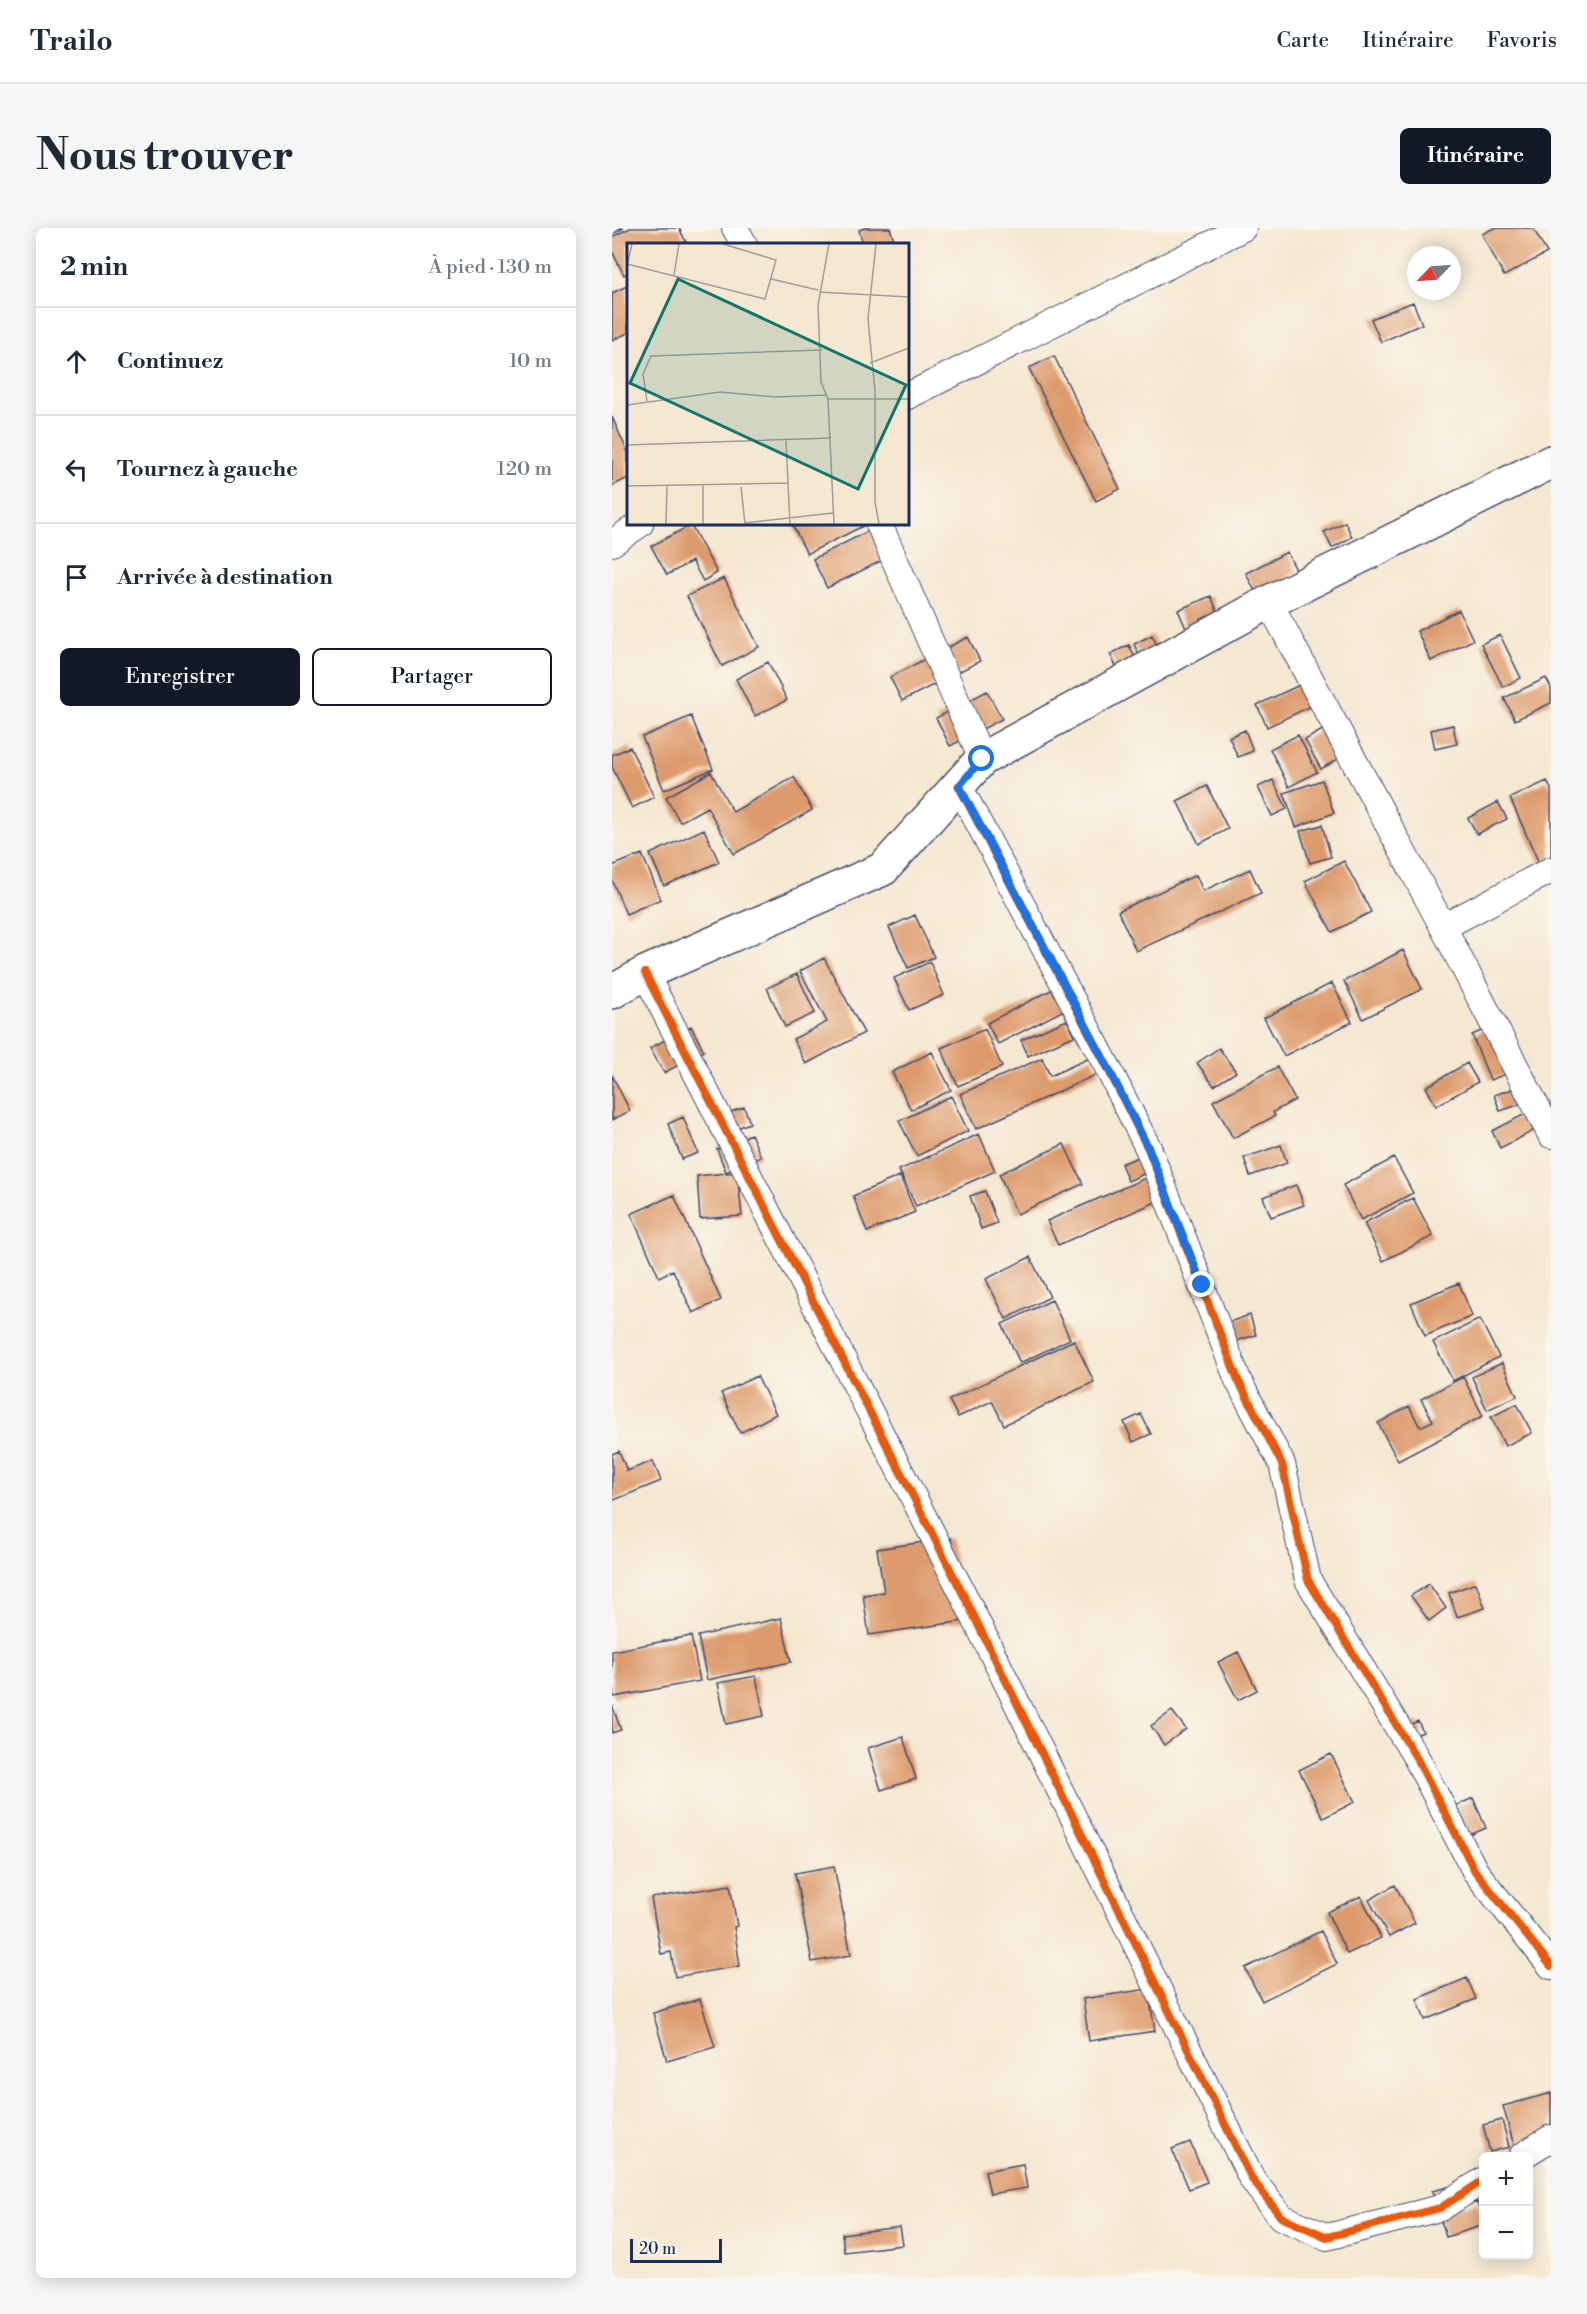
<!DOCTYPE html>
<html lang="fr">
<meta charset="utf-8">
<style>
:root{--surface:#fff;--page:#f6f6f7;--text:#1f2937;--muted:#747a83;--line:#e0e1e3;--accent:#111827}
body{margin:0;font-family:"Libre Bodoni",serif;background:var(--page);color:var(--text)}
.controls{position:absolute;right:18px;bottom:18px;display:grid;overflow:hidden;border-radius:9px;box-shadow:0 3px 15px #0003}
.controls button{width:54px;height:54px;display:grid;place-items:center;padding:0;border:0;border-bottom:2px solid var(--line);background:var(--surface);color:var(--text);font:30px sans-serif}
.compass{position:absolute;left:795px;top:18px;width:54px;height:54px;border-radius:50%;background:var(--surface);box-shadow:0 3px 15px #0003;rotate:245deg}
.scale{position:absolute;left:18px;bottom:15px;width:92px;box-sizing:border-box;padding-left:6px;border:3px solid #1b2f5e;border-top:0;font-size:16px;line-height:21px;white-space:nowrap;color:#1b2f5e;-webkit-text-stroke:4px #fbf7ec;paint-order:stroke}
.stop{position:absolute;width:18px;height:18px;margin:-14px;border:4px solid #1a73e8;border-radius:50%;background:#fff}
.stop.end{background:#1a73e8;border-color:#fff;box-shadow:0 2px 6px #0008}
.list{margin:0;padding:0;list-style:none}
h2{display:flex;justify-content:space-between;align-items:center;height:78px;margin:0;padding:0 24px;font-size:26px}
h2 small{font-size:20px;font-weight:400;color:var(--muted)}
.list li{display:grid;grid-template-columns:39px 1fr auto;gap:18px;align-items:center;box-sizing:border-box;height:108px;padding:0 24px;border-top:2px solid var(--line)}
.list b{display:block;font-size:22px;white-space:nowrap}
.list em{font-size:20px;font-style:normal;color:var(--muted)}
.actions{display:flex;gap:12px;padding:18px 24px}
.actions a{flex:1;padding:14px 0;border:2px solid var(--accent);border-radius:9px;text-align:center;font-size:21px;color:var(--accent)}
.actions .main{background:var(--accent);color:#fff}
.icon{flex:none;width:33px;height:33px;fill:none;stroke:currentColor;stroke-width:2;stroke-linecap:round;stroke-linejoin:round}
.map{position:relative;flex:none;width:939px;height:2050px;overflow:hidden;border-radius:9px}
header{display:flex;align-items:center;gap:36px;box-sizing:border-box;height:84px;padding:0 30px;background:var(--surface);border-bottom:2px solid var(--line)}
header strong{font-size:28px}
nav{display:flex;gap:33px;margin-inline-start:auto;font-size:21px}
.intro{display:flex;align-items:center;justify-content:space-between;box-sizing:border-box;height:144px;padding:0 36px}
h1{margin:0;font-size:42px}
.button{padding:15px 27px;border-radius:9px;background:var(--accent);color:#fff;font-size:21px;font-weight:700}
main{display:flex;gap:36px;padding:0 36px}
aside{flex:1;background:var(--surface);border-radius:9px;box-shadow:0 3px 15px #0003}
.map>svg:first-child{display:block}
</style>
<header>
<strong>Trailo</strong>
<nav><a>Carte</a><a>Itinéraire</a><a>Favoris</a></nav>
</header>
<div class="intro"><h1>Nous trouver</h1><a class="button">Itinéraire</a></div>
<main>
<aside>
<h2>2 min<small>À pied · 130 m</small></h2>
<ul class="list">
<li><svg class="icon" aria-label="ahead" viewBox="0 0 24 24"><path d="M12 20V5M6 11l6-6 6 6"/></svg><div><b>Continuez</b></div><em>10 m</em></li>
<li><svg class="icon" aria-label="left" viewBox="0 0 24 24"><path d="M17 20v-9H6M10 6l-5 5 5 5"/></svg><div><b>Tournez à gauche</b></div><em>120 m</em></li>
<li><svg class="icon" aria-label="arrive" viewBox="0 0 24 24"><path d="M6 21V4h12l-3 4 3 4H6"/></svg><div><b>Arrivée à destination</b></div></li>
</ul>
<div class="actions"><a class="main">Enregistrer</a><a>Partager</a></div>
</aside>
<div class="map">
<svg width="939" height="2050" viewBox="0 0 939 2050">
<rect width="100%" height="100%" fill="#fbf7ec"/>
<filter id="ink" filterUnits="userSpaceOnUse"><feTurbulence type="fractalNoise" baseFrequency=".0167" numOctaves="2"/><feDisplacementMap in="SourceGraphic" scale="12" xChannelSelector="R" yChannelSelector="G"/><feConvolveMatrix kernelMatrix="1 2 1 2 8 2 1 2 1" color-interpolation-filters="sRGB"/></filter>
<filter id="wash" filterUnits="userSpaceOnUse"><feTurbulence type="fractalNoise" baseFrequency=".008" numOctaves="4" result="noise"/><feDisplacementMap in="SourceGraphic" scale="24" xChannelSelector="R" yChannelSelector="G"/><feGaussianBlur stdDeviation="1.35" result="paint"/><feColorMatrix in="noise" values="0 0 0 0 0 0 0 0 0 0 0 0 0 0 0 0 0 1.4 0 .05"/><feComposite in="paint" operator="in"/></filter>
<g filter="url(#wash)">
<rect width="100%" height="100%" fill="#f5e7d0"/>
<g id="blocks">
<!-- building -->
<path fill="#dd9b6d" d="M0,0H12L0,6Z
M18,0H67L75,16H16V45L12,47L0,23V9Z
M253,0H278L283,16H251L247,2Z
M882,0H921L935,25L892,48L870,6Z
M15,58L16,105L0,112V65Z
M801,74L810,96L769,114L759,91Z
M442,128L508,261L484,273L417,140Z
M0,189L16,225V250L0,258Z
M733,294L740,309L720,320L712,304Z
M180,296H255L195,326Z
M270,296L285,325L215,360L201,331Z
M79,297L105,345L91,353L80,333L55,347L39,318Z
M675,324L685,344L644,365L634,345Z
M112,350L147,419L110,438L75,368Z
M599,368L609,392L576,405L566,382Z
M847,382L861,412L819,433L805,403Z
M540,407L548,424L530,433L522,416Z
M888,407L909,450L891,459L869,416Z
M356,409L368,433L290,473L278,449Z
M517,417L524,432L505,440L498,426Z
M156,434L175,472L143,488L124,451Z
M934,450L939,460V475L903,492L892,470Z
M696,453L706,475L655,499L645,477Z
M375,463L390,491L338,518L324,490Z
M79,488L101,541L52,562L30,509Z
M719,497L735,526L709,541L693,512Z
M841,497L845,516L823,521L819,502Z
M633,502L641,523L626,529L617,509Z
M686,507L705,544L677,559L658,521Z
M18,519L42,569L20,580L0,539V527Z
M99,544L121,584L182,549L200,582L122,626L95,579L68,594L54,569Z
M661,552L675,581L660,588L646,559Z
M710,552L722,585L684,599L672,565Z
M935,553L939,561V629L927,635L898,570Z
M595,558L616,601L587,616L565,573Z
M886,574L895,591L865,606L856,590Z
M710,597L719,629L698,635L688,603Z
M92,601L107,634L52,658L38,626Z
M30,626L49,671L14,686L0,652V638Z
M732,633L759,684L720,704L693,653Z
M638,641L649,665L524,723L506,683L584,647L591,663Z
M303,687L322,729L296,740L277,699Z
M791,722L810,761L751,791L732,753Z
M212,730L252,805L194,836L181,811L215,794L188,743Z
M318,734L332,767L297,782L282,750Z
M185,746L203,785L173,799L155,760Z
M720,755L740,794L672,828L652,790Z
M445,759L456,780L386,816L375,795Z
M455,792L462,808L416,828L409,812Z
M891,794L910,840L878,852L860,807Z
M79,798L92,823L52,845L38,820Z
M373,801L390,839L346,858L329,820Z
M607,820L624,844L602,858L585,835Z
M320,824L339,862L299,882L280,844Z
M480,829L488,845L364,901L348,866L430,830L438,848Z
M855,835L866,854L824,878L814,859Z
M665,839L683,872L661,884L663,888L621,910L601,873Z
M0,847L18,883L0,892Z
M910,858L915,874L888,883L882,867Z
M339,868L356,903L305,928L287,893Z
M132,879L138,895L114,904L108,888Z
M919,883L927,900L888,920L880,903Z
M71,889L86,925L70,931L56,896Z
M139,906L149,929L114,944L105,921Z
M367,906L383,943L304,978L287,942Z
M452,916L471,956L405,986L387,946Z
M669,917L675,935L638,948L632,930Z
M529,928L536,944L516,953L509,936Z
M782,930L801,965L749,992L731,957Z
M552,942L562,966L446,1017L435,993Z
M125,944L130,988L88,991L85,948Z
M288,948L303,984L255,1004L241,968Z
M684,957L692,977L659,989L651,969Z
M373,963L385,995L369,1001L358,968Z
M62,967L109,1072L81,1085L61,1042L47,1049L19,986Z
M801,970L821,1008L771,1033L752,995Z
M418,1029L438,1069L394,1091L374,1051Z
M847,1055L860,1088L813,1108L799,1075Z
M440,1072L458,1111L408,1135L390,1096Z
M638,1087L644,1107L623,1113L617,1094Z
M868,1091L887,1129L841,1153L821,1114Z
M462,1112L482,1154L392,1197L380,1173L346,1189L337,1172Z
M890,1135L905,1168L875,1182L860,1149Z
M145,1148L164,1186L128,1205L109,1165Z
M851,1149L871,1188L786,1233L766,1195L797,1178L808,1199L821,1193L809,1171Z
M905,1176L920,1205L893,1218L879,1189Z
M529,1186L539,1206L521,1214L512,1194Z
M7,1223L15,1243L41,1233L49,1253L0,1273V1226Z
M339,1310L352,1393L257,1407L251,1367L272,1364L265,1321Z
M864,1355L873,1380L845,1389L837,1365Z
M817,1356L834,1380L817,1393L799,1368Z
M169,1390L179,1434L95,1452L86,1408Z
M79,1408L88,1453L2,1469L0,1456V1423Z
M626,1424L645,1462L626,1472L606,1434Z
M144,1448L152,1488L114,1496L106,1455Z
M0,1477L9,1502L0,1505Z
M560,1483L574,1501L552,1517L539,1498Z
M806,1493L811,1504L782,1516L778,1505Z
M291,1509L304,1551L269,1562L256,1520Z
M719,1526L743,1574L711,1590L687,1542Z
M861,1570L874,1600L853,1609L841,1579Z
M222,1638L239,1727L200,1734L183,1645Z
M118,1657L125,1698L122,1699L128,1738L63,1749L59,1724L49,1726L39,1670Z
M783,1657L803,1695L777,1709L757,1672Z
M749,1668L769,1710L735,1726L715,1684Z
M709,1703L725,1736L650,1773L633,1740Z
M855,1750L864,1771L813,1792L805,1771Z
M536,1761L543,1803L477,1813L471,1771Z
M88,1771L103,1819L55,1833L41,1785Z
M939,1865V1919L905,1928L891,1878Z
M890,1892L897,1919L878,1924L871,1897Z
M578,1914L595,1954L577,1961L560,1921Z
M411,1936L415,1960L378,1966L373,1943Z
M844,1957L851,1979L865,1974L872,1997L834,2009L820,1963Z
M288,1999L291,2017L232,2024L230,2006Z"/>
</g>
</g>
<g filter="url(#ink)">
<use href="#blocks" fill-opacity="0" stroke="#3c4b6f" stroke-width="1.5"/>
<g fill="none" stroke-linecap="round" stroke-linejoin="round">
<defs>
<path id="minor" d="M123,0L132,16
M296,168L631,0
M267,296L370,531
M0,315L28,296
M657,374L831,699L939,907
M347,558L495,838L537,922L626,1152L670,1236L696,1352L805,1531L863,1643L939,1738
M831,699L939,642
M33,745L351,1366L640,1951L669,1989L715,2009L828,1980L872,1952
M910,1928L939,1910"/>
<path id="tertiary" d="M0,764L33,745L271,641L370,531L657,374L939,234"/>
</defs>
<!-- minor casing -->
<use href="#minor" stroke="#3c4b6f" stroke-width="28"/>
<!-- tertiary casing -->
<use href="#tertiary" stroke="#3c4b6f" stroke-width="36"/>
<!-- minor -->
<use href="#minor" stroke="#fff" stroke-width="26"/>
<!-- tertiary -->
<use href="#tertiary" stroke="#fff" stroke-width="33"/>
<defs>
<path id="cycleway" d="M347,558L495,838L537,922L626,1152L670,1236L696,1352L805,1531L863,1643L939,1738
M33,745L351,1366L640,1951L669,1989L715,2009L828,1980L872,1952"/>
</defs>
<!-- cycleway casing -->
<use href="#cycleway" stroke="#fbf7ec" stroke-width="11"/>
<!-- cycleway -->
<use href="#cycleway" stroke="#e8590c" stroke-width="8"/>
</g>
</g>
<g fill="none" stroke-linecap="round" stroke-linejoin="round" filter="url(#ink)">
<!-- route -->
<path stroke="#1a73e8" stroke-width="8" d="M370,531L347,558L495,838L537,922L590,1057"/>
</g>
<!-- overview -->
<g transform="translate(15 15)">
<rect width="282" height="282" fill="#f5e7d0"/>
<path fill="none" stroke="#9e9da2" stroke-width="1.5" d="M202,1L191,62L194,139L201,156L207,281M249,1L241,76L248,148V259L252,281M0,21L138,56L149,17L96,1M0,23L5,1M47,32L52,1M144,36L191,47M192,49L282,54M243,120L282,105M201,156H282M20,158L16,131L24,113L195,107M0,162L93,149L149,154L199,152M159,198L163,281M0,202L204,195M76,242V281M0,243L161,240M114,244L118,281M118,280L206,270M39,281L40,242"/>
<path fill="#0f766e" fill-opacity="0.15" stroke="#0f766e" stroke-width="3" d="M51,36L279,142L231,246L3,140Z"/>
<rect width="282" height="282" fill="none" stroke="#1b2f5e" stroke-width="3"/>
</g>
</svg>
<div class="controls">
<button>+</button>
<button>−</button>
</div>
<svg class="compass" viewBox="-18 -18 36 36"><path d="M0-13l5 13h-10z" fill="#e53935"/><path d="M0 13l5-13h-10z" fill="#747a83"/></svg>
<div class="scale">20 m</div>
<div class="stop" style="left:370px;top:531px"></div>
<div class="stop end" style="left:590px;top:1057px"></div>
</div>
</main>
